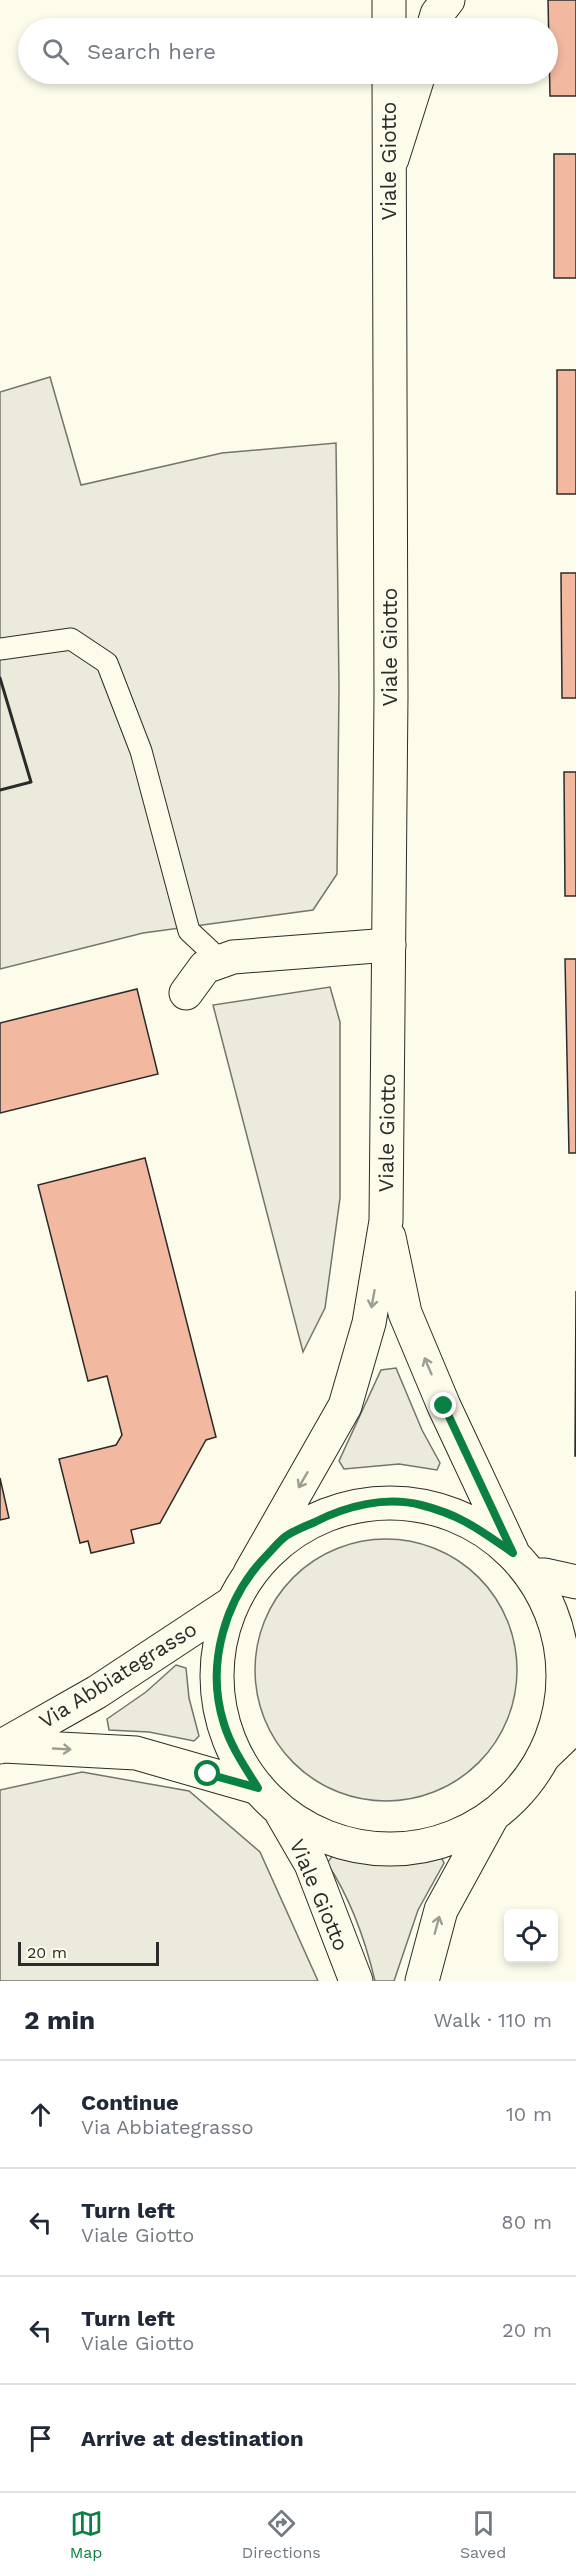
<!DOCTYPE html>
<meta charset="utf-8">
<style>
:root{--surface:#fff;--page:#f2f2f3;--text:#1f2937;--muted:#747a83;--line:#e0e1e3;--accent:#0b8043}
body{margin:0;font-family:"Work Sans",sans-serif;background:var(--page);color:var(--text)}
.controls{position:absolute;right:18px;bottom:18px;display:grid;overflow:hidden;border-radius:9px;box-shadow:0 3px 9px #0003}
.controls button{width:54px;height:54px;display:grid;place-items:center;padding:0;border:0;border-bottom:2px solid var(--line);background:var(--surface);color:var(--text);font:30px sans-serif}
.scale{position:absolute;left:18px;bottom:15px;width:141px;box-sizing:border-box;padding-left:6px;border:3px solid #2b2b2b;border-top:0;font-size:16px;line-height:21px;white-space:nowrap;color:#2b2b2b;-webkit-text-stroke:4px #fdfbea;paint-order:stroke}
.stop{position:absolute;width:18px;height:18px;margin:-14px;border:4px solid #0b8043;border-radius:50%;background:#fff}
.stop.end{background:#0b8043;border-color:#fff;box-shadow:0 2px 6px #0008}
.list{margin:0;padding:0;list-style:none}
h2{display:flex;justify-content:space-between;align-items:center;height:78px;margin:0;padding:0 24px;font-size:26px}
h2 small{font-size:20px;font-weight:400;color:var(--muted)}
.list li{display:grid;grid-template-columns:39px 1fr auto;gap:18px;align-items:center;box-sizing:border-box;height:108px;padding:0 24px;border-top:2px solid var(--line)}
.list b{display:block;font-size:22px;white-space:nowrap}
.list p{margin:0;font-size:20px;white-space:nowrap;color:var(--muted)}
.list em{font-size:20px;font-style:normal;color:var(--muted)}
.icon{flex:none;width:33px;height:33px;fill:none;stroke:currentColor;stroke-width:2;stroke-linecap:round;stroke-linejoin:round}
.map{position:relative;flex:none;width:576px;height:1981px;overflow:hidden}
.search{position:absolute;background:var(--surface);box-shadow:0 3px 9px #0003;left:18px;right:18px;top:18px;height:66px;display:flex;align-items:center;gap:15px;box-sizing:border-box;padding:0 21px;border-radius:33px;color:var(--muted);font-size:22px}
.sheet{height:510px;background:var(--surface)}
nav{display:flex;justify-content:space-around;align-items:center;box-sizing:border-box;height:84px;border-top:2px solid var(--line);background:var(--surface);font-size:16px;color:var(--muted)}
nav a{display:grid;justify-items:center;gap:3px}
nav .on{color:var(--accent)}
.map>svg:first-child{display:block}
</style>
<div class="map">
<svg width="576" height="1981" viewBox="0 0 576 1981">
<rect width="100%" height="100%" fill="#fdfbea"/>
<!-- green -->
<path fill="#ecebdb" stroke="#74746e" stroke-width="1.5" d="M50,377L81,485L222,453L336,443L339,688L337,874L313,910L143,933L0,969V392Z
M396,1368L422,1430L440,1463L437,1470L399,1464L344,1469L339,1461L381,1370Z
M255 1670a131 131 0 1 1 262 0a131 131 0 1 1-262 0Z
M176,1665L186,1668L189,1698L199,1736L194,1741L149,1732L109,1730L107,1719L146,1692Z
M82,1772L189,1791L260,1852L318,1981H0V1790Z
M334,1854C376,1865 398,1865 441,1857L444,1863L418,1910L394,1981H375C365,1939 351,1899 327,1863Z"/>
<!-- parking -->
<path fill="#eceadb" stroke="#74746e" stroke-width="1.5" d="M330,987L340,1022V1198L325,1308L303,1352L213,1005Z"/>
<!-- building -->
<path fill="#f2b8a0" stroke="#2b2b2b" stroke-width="1.5" d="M548,0H576V96H550Z
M554,154H576V278H554Z
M557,370H576V494H557Z
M561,573H576V698H562Z
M564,772H576V896H565Z
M565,959H576V1153H569Z
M137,989L158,1074L0,1113V1023Z
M145,1158L216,1437L206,1440L160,1523L131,1530L134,1543L91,1553L88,1541L80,1543L59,1459L116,1445L122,1435L107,1376L88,1381L38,1185Z
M576,1291V1456H575Z
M0,1478L9,1518L0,1520Z"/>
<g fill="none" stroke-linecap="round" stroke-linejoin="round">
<defs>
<path id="lane" d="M0,649L71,639L107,663L141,751L189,931L221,961"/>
<path id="street" d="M433,28L437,14L448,0
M392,159L419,74
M186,993L205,967L233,957L389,945
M531,1575H545L576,1582
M543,1757L576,1725"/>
<path id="secondary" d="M4,1746L136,1753L258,1788
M0,1747L97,1692L232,1603"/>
<path id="primary" d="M389,0V28
M389,1237L405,1313L444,1406L512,1551
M217 1676a173 173 0 1 1 346 0a173 173 0 1 1-346 0Z
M250,1573L345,1406L369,1323L386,1221L391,696L389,74
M282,1814L311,1864L356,1981
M422,1981L441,1910L493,1815"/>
</defs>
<!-- lane casing -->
<use href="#lane" stroke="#2b2b2b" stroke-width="23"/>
<!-- street casing -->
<use href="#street" stroke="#2b2b2b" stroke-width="35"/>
<!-- secondary casing -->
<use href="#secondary" stroke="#2b2b2b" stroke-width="35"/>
<!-- primary casing -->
<use href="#primary" stroke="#2b2b2b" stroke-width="35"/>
<!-- lane -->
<use href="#lane" stroke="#fdfbea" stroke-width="21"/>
<!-- street -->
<use href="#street" stroke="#fdfbea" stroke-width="33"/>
<!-- secondary -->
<use href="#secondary" stroke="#fdfbea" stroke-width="33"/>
<!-- primary -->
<use href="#primary" stroke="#fdfbea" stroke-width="33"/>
<!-- wall -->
<path stroke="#2b2b2b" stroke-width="3" d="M0,678L31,782L0,790"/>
</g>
<!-- one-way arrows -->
<defs><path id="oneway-shaft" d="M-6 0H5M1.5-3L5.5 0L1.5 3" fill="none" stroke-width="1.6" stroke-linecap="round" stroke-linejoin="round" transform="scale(1.5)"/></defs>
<g stroke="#9e9d94">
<use href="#oneway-shaft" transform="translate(373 1299) rotate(100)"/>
<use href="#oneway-shaft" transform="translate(428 1366) rotate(-113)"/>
<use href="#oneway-shaft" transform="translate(303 1480) rotate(120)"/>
<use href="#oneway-shaft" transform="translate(62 1749) rotate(3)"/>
<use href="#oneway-shaft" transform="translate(437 1925) rotate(-75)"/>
</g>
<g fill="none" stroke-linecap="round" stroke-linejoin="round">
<!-- route -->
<path stroke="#0b8043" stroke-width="8" d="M208,1774L258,1788C245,1767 231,1747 224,1724C205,1665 225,1598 267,1555C273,1549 279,1541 286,1536C295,1530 306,1526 315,1522C346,1506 385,1496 421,1505C461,1515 480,1530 513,1553L444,1406"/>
</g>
<g text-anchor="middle" stroke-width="4.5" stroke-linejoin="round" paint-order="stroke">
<!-- street labels -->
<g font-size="21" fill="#2b2b2b" stroke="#fdfbea">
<text transform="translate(389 161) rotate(-90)" y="7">Viale Giotto</text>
<text transform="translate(390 647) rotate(-90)" y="7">Viale Giotto</text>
<text transform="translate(387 1133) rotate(-89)" y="7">Viale Giotto</text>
<text transform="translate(118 1675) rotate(-32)" y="7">Via Abbiategrasso</text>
<text transform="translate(319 1895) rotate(67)" y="7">Viale Giotto</text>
</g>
</g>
</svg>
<div class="controls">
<button><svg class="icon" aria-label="locate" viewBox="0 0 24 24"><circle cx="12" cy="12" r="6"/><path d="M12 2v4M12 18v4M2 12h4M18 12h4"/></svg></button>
</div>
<div class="scale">20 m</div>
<div class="stop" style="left:208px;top:1774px"></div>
<div class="stop end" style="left:444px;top:1406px"></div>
<div class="search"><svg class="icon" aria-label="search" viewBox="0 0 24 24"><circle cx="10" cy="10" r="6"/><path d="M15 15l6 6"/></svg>Search here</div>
</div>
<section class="sheet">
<h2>2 min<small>Walk · 110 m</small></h2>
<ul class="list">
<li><svg class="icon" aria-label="ahead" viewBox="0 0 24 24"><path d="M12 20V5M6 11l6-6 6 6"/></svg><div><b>Continue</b><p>Via Abbiategrasso</p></div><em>10 m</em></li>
<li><svg class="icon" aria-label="left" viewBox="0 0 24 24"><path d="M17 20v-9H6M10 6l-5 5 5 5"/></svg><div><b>Turn left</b><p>Viale Giotto</p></div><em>80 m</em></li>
<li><svg class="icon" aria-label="left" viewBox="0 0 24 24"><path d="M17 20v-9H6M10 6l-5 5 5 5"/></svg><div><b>Turn left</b><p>Viale Giotto</p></div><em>20 m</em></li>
<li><svg class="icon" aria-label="arrive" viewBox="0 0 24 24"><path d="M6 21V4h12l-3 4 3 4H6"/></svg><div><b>Arrive at destination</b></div></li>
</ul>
</section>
<nav>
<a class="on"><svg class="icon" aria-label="map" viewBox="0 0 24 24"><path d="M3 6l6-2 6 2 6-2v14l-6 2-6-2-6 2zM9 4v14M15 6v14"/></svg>Map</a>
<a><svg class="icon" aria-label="directions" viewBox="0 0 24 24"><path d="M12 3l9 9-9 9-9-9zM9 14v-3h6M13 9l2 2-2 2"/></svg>Directions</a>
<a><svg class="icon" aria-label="saved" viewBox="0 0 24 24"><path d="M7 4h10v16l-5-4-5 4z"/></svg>Saved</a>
</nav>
